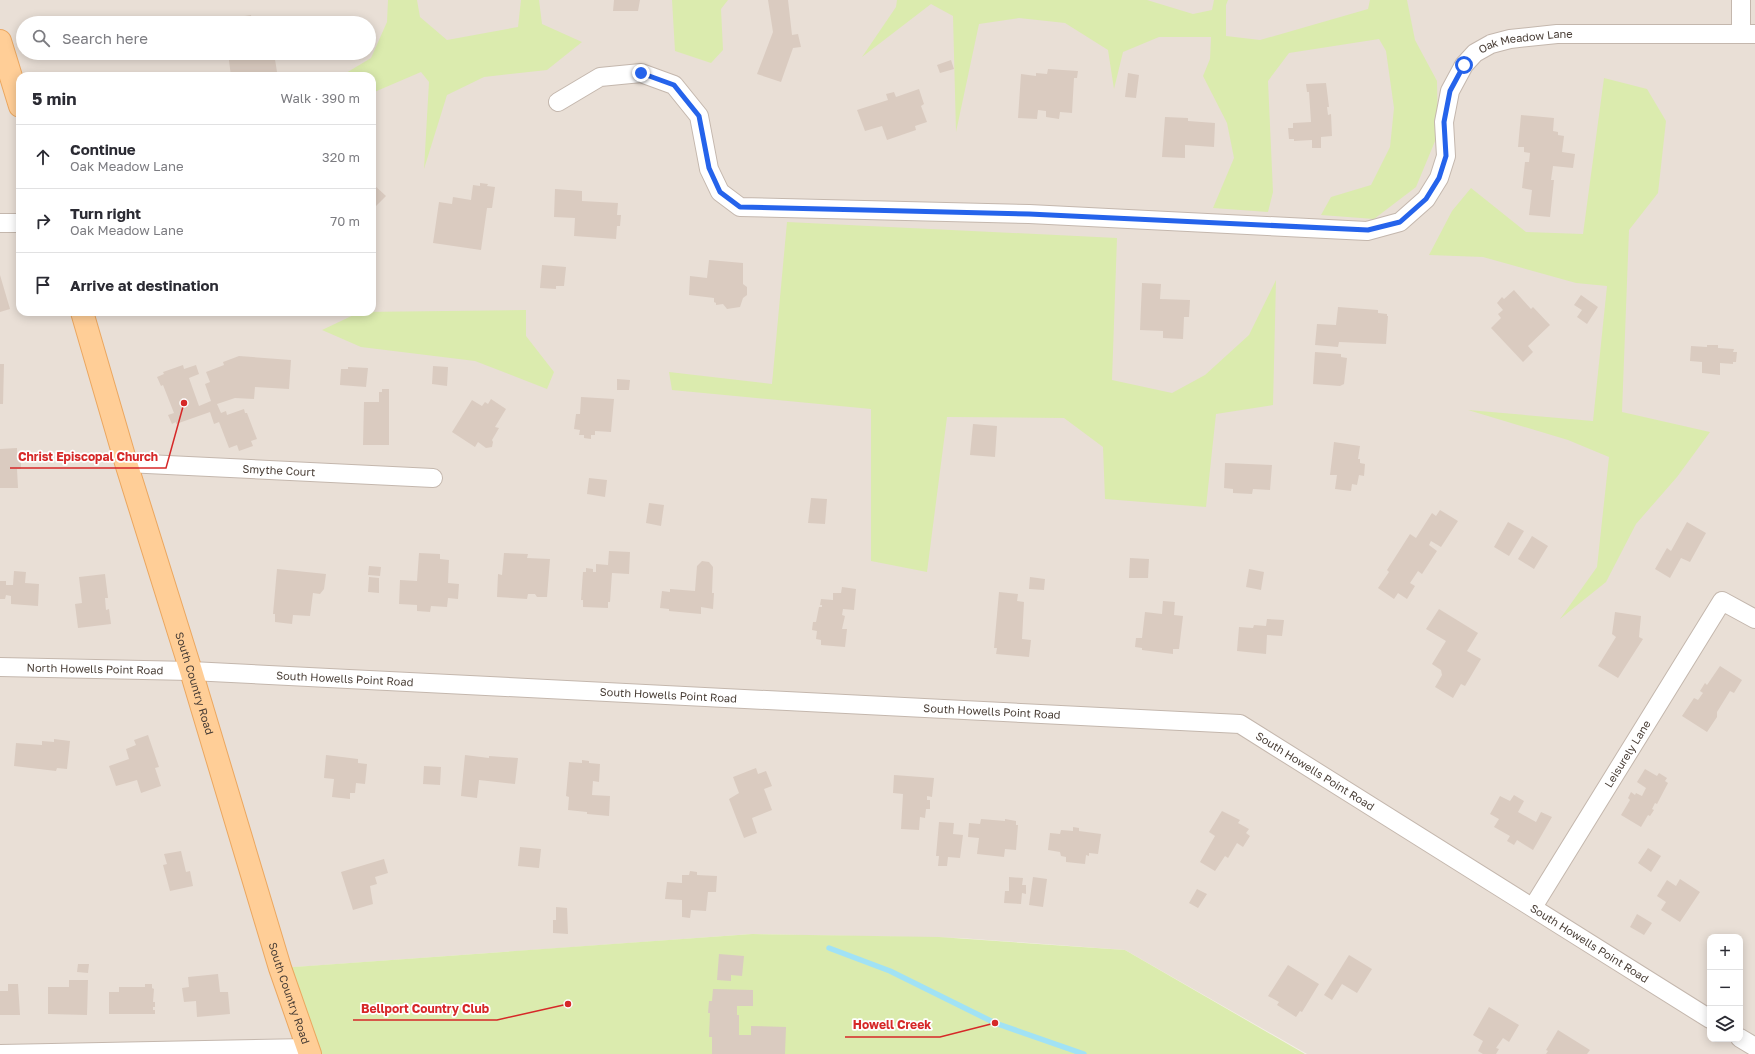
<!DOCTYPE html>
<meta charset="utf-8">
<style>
:root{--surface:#fff;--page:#f7f7f7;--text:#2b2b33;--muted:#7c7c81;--line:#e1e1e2}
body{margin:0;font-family:"Golos Text",sans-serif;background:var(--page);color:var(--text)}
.controls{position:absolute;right:12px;bottom:12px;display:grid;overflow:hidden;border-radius:8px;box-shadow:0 2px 10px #0003}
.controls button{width:36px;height:36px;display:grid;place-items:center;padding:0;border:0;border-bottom:1px solid var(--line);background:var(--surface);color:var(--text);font:20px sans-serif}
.stop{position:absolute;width:12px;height:12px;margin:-9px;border:3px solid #2563eb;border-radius:50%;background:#fff}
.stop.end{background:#2563eb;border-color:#fff;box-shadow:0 1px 4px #0008}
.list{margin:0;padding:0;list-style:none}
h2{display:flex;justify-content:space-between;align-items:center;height:52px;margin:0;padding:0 16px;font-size:17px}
h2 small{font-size:13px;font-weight:400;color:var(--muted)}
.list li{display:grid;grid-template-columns:26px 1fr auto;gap:12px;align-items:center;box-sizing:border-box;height:64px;padding:0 16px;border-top:1px solid var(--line)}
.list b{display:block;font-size:15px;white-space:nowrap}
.list p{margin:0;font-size:13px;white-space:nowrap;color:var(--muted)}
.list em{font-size:13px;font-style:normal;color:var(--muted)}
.icon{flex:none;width:22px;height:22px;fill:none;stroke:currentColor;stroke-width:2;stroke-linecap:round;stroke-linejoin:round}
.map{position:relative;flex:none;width:1755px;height:1054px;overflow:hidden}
.search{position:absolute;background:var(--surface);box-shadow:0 2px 10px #0003;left:16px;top:16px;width:360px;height:44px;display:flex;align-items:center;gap:10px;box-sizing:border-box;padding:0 14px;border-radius:22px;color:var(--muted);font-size:15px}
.panel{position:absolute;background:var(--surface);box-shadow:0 2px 10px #0003;left:16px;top:72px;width:360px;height:244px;border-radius:12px}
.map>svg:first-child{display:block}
</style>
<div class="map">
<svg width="1755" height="1054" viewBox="0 0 1755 1054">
<rect width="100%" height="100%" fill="#f5efe8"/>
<!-- residential -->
<path fill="#e9dfd6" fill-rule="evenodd" d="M0,0H1755V1054H1307L1125,950L960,938L752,934L282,968L308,1054H0ZM23,23H369V53H23ZM20,76H372V312H20ZM1710,937H1740V1039H1710Z"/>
<!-- green -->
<path fill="#dbebae" d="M388,0H417L420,17L447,40L518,27L521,0H539L542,24L582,42L547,70L484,77L447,95L424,169L429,82L421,72L372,93V76H341L371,58L387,22Z
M672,0H728L721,9L723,50L711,63L675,51Z
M897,0H1147L1193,14L1212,10L1214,0H1228L1226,5V36L1260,40L1368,9L1370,0H1407L1415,40L1437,81L1438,134L1416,187L1374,219L1321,215L1331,197L1371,185L1390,147L1394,108L1386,51L1379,39L1289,53L1268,81L1273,192L1268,212L1213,208L1234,158L1227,123L1203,76L1210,59L1211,37H1159L1123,52L1114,89L1108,50L1065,23L1019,18L979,24L956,132L953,16L931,4L862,57L896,7Z
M1604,78L1647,89L1666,121L1658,193L1629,230L1622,412L1710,432L1677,477L1636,524L1606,582L1560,619L1597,567L1609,457L1568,440L1468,410L1593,421L1607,286L1576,283L1483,257L1429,255L1452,211L1471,188L1526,232L1583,234Z
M787,222L1117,238L1112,380L1172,393L1205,375L1249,335L1276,280L1273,405L1216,414L1206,507L1105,499L1103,447L1064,418L947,417L927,572L871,561V409L672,390L669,372L772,384Z
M526,310V336L554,372L547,389L475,361L361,347L322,330L360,312Z
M752,934L939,937L1125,950L1305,1054H304L280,968Z"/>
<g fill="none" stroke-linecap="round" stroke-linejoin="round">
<!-- stream -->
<path stroke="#a1e2f5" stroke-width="5.5" d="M829,948L890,971L995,1023L1084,1054"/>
</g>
<!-- building -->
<path fill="#dacbc0" d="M614,0H640L638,11H613Z
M768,0H788L792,35L798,34L801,47L793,48L781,82L757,74L773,32Z
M251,15L252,23H239L238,17Z
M228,53H274L277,72L269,73V76H231Z
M951,60L954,69L940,73L937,65Z
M1048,69L1078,71L1077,78H1074L1072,113L1060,112L1059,119L1046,117V111L1038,110L1037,119L1018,118L1021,74L1036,76V73L1047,74Z
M1128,73L1139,75L1136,98L1125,97Z
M1326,83L1329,107H1327L1328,115L1331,114L1332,136L1321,137V148H1312V140L1294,141V139H1289L1288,128H1293V123L1311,122L1309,92H1307L1306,84Z
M919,89L924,104L921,106L927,122L915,126L916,130L887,140L882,126L865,131L857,110L888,100L886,94L894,92L896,97Z
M1521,115L1554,118L1553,131L1558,132V135L1564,136L1562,152L1575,154L1573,168L1553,166L1551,180H1554L1550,217L1529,215L1532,190L1522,188L1525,162H1529L1530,153L1524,152V147H1518Z
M1165,117L1188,118V121L1215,123L1214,147L1185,145V158L1162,157Z
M480,183L488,184L487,186L495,187L492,208H487L481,250L433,243L439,202L452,204L453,197L471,200L473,185L480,186Z
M373,184L386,196L372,210V186Z
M555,189L582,191V201L618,203L617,215H621L620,226H617L616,239L574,236L575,218L554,217Z
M709,260L743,263V284L747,287V295L743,298L740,307L727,309L723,304L716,305V303L714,302V298L689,295L690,276L707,278Z
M542,265L566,267L564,286H556V289L540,288Z
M0,275L10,309L0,312Z
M1142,283L1161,284L1160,299L1190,300L1189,317H1184L1183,339L1163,338V331L1140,330Z
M1514,290L1531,309L1533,307L1550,325L1528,346L1533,352L1523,362L1491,328L1501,318L1498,314L1503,310L1497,303L1502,297L1504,299Z
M1581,295L1598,307L1587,324L1577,317L1582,310L1574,305Z
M1338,307L1378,310V313L1387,314V316H1388L1386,344L1339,342L1338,347L1315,345L1317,324L1336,325Z
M1707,345H1718V348L1734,349L1733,352H1737L1736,362H1733V364L1720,363V375L1702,373V362L1690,361L1691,346L1707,347Z
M1315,352L1341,354V357L1347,358L1344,384L1340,386L1313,384Z
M239,356L291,360L289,389L255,387L254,399L235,398L217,404L221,413L226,411L227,415L244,409L245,413H247L257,439L251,441L253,446L239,451L237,445L229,448L219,422L214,424L210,412L176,424V422L172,424L168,415L174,413L163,385L161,386L157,377L164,374L163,372L183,365L184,369L196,365L199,374L189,378L199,406L211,401L205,384L210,382L206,372L224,365L223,362Z
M0,364H4L3,404H0Z
M433,366L448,367L447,386L432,384Z
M348,367L368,368L366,387L340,385L341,369H348Z
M617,379L630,380L629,390H617Z
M382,389H389V445H363L364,402H379V392H382Z
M581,397L614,399L611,432L595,431V435H591V439L584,438V435H579L580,430L574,429L576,414H580Z
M491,399L506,409L495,427L499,428L492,440L493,442L492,447L486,448L478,442L475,447L452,432L472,400L482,406L485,402L488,404Z
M973,424L997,426L995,457L970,455Z
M1334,442L1360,446L1358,459H1360V463L1365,464L1364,476L1359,475L1357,485L1352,484L1351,491L1335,489L1337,475H1330Z
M17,448V460L21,459V469H17L18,488H0V449Z
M1225,463L1272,465L1270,490L1253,489L1252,494L1233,493V489L1224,488Z
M589,478L607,480L605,497L587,494Z
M811,498L827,499L825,524L808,523Z
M649,503L664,505L661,526L646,523Z
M1440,510L1458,521L1441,547L1431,541L1429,545L1437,551L1422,574L1418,571L1410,583L1415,586L1407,599L1398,593L1394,599L1378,588L1389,572L1387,570L1410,534L1416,538L1432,513L1436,516Z
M1508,522L1524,531L1509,556L1494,547Z
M1687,522L1706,533L1690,562L1681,558L1670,578L1655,569L1667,548L1671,551Z
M1532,536L1548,546L1534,569L1518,559Z
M609,551L630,552L629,574L612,573L610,602H608V608L583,607V600H581L583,572H586V568L593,569V572H596V564L608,565Z
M419,553L440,554V559L449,560L448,583L459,584L458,599L448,598L447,607L431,606L430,612L417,611V605L399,604L400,580L417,581Z
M504,553L528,554L527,558L550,559L547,597H537L535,594H528L527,599L497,597L498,574L502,575Z
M1130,558L1149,559L1148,578H1129Z
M702,561L709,562L713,567L712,593H714L713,609L701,607V614L669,611V609L660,608L662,591L670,592V589L695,591L697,566Z
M369,566L381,567L380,576L368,575Z
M277,569L326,574L324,589L320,594L313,593L310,616L293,615L292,624L275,622V614H273Z
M1249,569L1264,572L1261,590L1246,587Z
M14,571L26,572L25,583L39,584L38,606L11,604V596L6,595L5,599H0V581H6V585H13Z
M105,574L108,598H105L106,610L109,609L111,624L78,628L75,604L82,603L79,577Z
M369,577L379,578V593L368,592Z
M1030,577L1045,579L1044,590L1029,589Z
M842,587L856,589L854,610L843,609L842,615L845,616L842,629H847L845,647L821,645V640L816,639L817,631L812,630L813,622H816L819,607H822V605H820L821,599L833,600V593H841Z
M999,592L1018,594L1017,601L1024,602L1022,639L1031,640L1029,657L996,654L997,648H994Z
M1163,601L1175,602L1174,615L1183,616L1179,649H1173V654L1142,650V648L1135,647L1136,638H1142L1145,612L1162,614Z
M1439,609L1478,633L1467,651L1481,659L1465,686L1461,684L1453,698L1435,687L1442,675L1441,670L1432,664L1446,641L1426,629Z
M1615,612L1641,616L1639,637L1643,639L1618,678L1598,666L1616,637L1612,634Z
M1267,619L1284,620L1282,636L1267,635L1266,654L1237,651L1239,627L1253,628L1254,625L1266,626Z
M1720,666L1742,680L1734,693L1730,691L1717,712V717L1707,732L1682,716L1694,698L1698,700L1703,693L1700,691L1705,683L1707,685Z
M148,735L159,767L155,768L161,786L141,793L137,780L116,786L109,766L129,759L126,749L136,745L134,740Z
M54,739L70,741L67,769L57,768L56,771L14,766L16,743L42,745V741L54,742Z
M326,755L358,759V763L367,764L365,784L356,783L355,793H350V799L332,797L334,779L324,778Z
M465,755L489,758V756L518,758L515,784L479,780L477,798L461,796Z
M582,760L589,761V763L600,764L599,782L593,781L592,795L610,796L609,816L587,814V812L568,810L569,797L566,796L569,762L582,763Z
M424,766L441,767L440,785L423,784Z
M756,768L758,774L766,771L772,786L764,789L772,810L752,818L757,833L744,838L729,799L739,793L733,777Z
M1645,769L1657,776L1659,773L1667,778L1665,781L1668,783L1657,804L1655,803L1652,809L1654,810L1650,816L1648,815L1641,827L1621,815L1630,800L1628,798L1631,792L1635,795L1636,793L1642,796L1646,788L1637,782Z
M894,775L934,778L932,797L927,796V800H930V809H926L925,818L920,817L919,830L901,829L903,794L893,793Z
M1514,795L1524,801L1518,812L1536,822L1541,812L1552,817L1533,850L1517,840L1514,845L1507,841L1510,836L1494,827L1499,819L1490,814L1500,796L1510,801Z
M1222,811L1240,820L1238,823L1249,829L1246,833L1250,836L1243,847L1237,843L1228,858L1225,856L1215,871L1200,862L1215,836L1209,832Z
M981,819L1005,821V819L1016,821V825H1018L1016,850L1005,849L1004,857L977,854L979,838L968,837L969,823L980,824Z
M939,822L954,823L953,834L963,835L960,858L948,857L947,866H938L939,856H936Z
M1073,827L1079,828V831L1101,834L1098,854L1089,853V856L1086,855L1085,864L1066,862V857L1061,856L1060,852L1048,850L1050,833L1060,834L1061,830L1073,831Z
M520,847L541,849L539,868L518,866Z
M1648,848L1661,856L1651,872L1638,863Z
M181,851L186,872L190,871L193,886L170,891L163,865L167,864L164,854Z
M384,859L388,873L375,877L377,884L370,886L373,904L353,910L341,872Z
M690,871L697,872V875L717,876L716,892H708L706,911L691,910L690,918L682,917V900L665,899L667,882L682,883V875H689Z
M1009,877L1023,878L1022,885H1026V894L1022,893L1021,904L1004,903L1005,891H1009Z
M1033,877L1047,879L1043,907L1029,905Z
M1680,879L1700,892L1680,922L1661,910L1666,902L1657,896L1667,880L1676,886Z
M1197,889L1207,894L1198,908L1189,903Z
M556,907L567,908L568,934L553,933V920H556Z
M1637,914L1652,923L1644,935L1630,927Z
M719,954L744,956L742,976L731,975V981L717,980Z
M1349,955L1372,969L1357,993L1342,984L1332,1000L1324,995Z
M78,964H89L88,973L77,972Z
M1288,965L1319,984L1302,1012L1300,1011L1296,1017L1277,1005L1279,1002L1268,996Z
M218,974L220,992H228L230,1014L197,1017L196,1001L184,1002L182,988L189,987L188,977Z
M69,980H88L87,1015L48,1014V987H69Z
M8,984H18L20,1015H0V991H8Z
M145,984H152V988L154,989L153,1002H155V1007H153V1010H155V1014H109V992H119V987H145Z
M713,989L753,990V1006H737V1015H739V1035H751V1026L786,1027L785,1054H712V1037H709L710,1013H708L709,1001H712Z
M1489,1007L1519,1025L1509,1042L1503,1038L1496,1048L1499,1049L1496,1054H1483L1478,1051L1483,1041L1473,1035Z
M1558,1030L1590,1050L1587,1054H1546L1548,1051L1546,1050Z"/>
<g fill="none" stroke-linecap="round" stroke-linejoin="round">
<defs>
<g id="minor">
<path d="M1741,0V34"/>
<path id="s1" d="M558,102L600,77L641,73L674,85L699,116L709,169L720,192L740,207L1029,214L1367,231L1400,222L1426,199L1439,178L1446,156L1444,122L1450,91L1464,65L1475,53L1491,44L1510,39L1557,34H1755"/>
<path d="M0,223H20"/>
<path id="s2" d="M126,463L433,478"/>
<path id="s3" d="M0,667L191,671L1240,724L1710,1019"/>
<path id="s4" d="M1533,907L1722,601L1755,619"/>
<path d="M1740,1038L1755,1047"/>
<path d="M0,1054L309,1048"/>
</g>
<g id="major">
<path d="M0,41L20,106"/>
<path id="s5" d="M82,312L126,463L191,671L280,968L310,1054"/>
</g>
</defs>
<!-- minor casing -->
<use href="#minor" stroke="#c4b7ad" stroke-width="20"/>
<!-- major casing -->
<use href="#major" stroke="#eba760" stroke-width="24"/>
<!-- minor -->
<use href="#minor" stroke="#fff" stroke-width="18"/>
<!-- major -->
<use href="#major" stroke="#ffce97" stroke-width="22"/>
</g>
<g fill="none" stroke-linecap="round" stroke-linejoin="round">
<!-- route -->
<path stroke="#2563eb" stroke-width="5" d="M641,73L674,85L699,116L709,168L720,192L740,207L1029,214L1368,230L1400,222L1426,199L1439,178L1446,156L1444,122L1450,91L1464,65"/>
</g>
<g text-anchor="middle" stroke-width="3.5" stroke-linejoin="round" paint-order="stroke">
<!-- street labels -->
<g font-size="11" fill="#493e36" stroke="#fff">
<text dy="4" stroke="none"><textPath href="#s1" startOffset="1178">Oak Meadow Lane</textPath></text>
<text dy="4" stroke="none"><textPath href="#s2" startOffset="153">Smythe Court</textPath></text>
<text dy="4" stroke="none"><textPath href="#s3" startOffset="95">North Howells Point Road</textPath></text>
<text dy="4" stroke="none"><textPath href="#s3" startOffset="345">South Howells Point Road</textPath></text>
<text dy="4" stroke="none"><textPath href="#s5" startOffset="388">South Country Road</textPath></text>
<text dy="4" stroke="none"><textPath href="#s3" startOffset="669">South Howells Point Road</textPath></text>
<text dy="4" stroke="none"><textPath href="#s3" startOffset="993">South Howells Point Road</textPath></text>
<text dy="4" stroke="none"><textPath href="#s4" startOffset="180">Leisurely Lane</textPath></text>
<text dy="4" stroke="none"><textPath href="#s3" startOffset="1330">South Howells Point Road</textPath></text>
<text dy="4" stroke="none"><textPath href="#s3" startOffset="1654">South Howells Point Road</textPath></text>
<text dy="4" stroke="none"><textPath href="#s5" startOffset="712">South Country Road</textPath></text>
</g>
</g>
<!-- callouts -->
<path fill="none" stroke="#d62828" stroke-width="1.5" d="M184 403L166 468H10M568 1004L497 1020H353M995 1023L940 1037H845"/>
<g fill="#d62828" stroke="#fff" stroke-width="1.5">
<circle cx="184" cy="403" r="4"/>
<circle cx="568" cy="1004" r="4"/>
<circle cx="995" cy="1023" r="4"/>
</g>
<g font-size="12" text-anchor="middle" font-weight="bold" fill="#d62828" stroke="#fff" stroke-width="3.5" stroke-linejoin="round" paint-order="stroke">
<text x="88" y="461">Christ Episcopal Church</text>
<text x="425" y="1013">Bellport Country Club</text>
<text x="892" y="1029">Howell Creek</text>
</g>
</svg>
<div class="controls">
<button>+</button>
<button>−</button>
<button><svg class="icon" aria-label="layers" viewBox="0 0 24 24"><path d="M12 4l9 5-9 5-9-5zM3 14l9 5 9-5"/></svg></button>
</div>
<div class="stop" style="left:1464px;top:65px"></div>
<div class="stop end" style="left:641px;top:73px"></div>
<div class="search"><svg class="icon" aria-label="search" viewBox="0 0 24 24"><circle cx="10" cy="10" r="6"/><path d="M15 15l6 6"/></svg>Search here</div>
<section class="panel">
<h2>5 min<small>Walk · 390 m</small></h2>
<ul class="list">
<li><svg class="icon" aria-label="ahead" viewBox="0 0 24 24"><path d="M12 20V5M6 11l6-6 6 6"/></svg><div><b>Continue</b><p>Oak Meadow Lane</p></div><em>320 m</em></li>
<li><svg class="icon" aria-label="right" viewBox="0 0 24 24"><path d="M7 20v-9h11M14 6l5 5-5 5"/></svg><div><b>Turn right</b><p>Oak Meadow Lane</p></div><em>70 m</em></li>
<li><svg class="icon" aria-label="arrive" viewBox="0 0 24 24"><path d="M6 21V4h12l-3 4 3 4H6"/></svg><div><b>Arrive at destination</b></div></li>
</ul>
</section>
</div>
